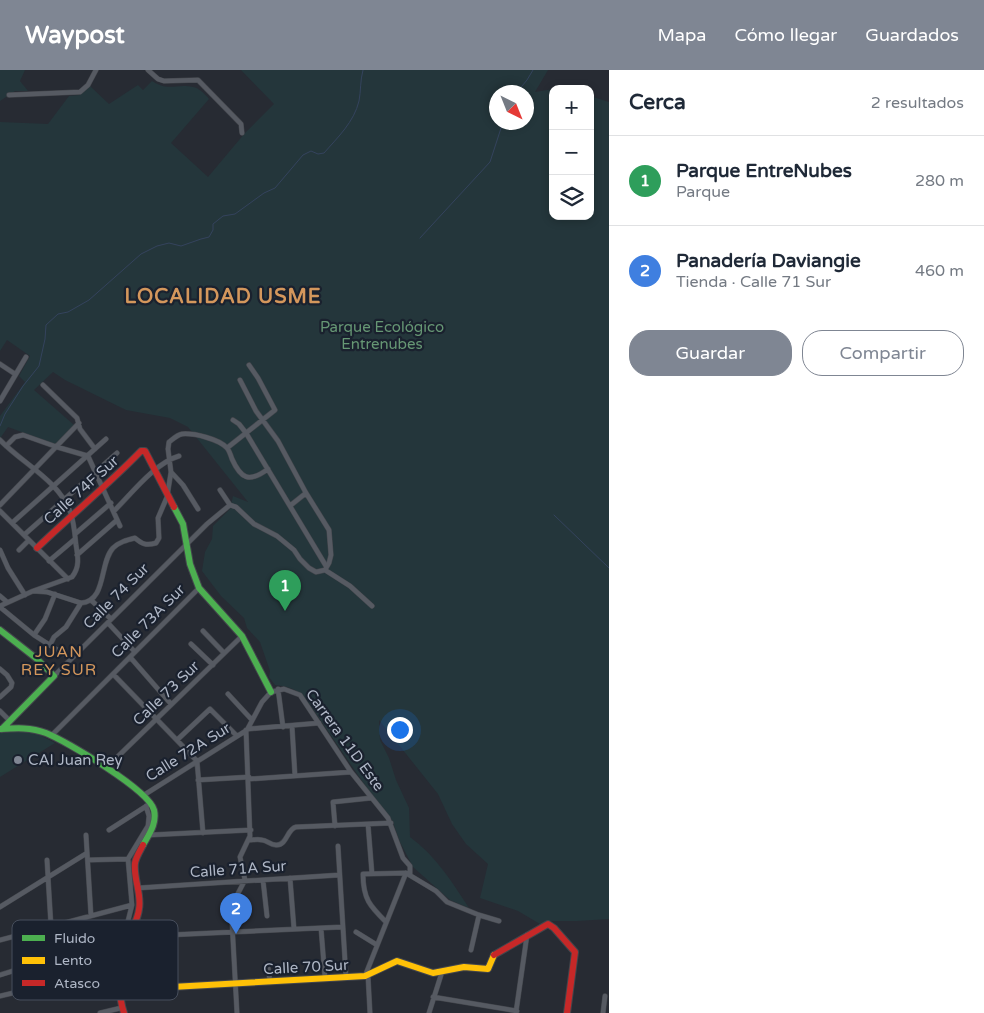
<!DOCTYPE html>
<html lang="es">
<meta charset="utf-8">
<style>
:root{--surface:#fff;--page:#f2f2f3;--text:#1f2937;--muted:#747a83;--line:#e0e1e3;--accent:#7f8693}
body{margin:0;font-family:"Varela Round",sans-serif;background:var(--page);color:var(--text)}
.controls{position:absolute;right:15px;top:15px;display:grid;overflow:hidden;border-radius:10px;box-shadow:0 2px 8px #0003}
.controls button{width:45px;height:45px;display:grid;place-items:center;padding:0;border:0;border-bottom:1px solid var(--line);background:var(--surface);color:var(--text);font:25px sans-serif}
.compass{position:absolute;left:489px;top:15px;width:45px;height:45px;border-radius:50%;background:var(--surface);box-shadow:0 2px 8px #0003;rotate:137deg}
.you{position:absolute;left:399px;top:659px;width:18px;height:18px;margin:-12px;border:4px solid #fff;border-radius:50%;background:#1a73e8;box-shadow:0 0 0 8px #1a73e833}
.badge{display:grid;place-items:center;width:32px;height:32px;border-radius:50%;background:var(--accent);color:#fff;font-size:16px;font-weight:700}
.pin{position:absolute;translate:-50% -41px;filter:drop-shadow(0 1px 2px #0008)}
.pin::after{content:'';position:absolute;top:26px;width:18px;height:15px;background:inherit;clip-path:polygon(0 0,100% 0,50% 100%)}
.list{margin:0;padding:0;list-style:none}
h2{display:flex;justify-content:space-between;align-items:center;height:65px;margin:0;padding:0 20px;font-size:21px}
h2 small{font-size:16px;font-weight:400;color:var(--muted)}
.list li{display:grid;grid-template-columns:32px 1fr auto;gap:15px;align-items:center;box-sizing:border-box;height:90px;padding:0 20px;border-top:1px solid var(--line)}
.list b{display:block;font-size:19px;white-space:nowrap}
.list p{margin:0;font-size:16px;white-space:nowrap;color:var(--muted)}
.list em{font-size:16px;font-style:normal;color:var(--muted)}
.actions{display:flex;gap:10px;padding:15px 20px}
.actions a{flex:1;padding:11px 0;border:1px solid var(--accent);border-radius:20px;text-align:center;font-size:18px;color:var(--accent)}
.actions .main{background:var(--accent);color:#fff}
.icon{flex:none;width:28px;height:28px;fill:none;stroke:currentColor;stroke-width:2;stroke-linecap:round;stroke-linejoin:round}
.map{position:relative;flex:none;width:609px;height:943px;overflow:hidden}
header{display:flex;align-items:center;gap:30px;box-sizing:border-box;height:70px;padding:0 25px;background:var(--accent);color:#fff}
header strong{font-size:24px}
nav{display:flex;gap:28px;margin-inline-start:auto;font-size:18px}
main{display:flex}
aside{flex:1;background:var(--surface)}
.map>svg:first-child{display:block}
</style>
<header>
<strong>Waypost</strong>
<nav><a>Mapa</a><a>Cómo llegar</a><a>Guardados</a></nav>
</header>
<main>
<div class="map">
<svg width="609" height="943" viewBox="0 0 609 943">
<rect width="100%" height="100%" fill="#272b33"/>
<!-- green -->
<path fill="#24363b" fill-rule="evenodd" d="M0,0H25L20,11L28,21H15L0,31Z
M241,0H548L535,22L553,19V146H590V26L609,32V849L577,851H550L540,854L518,841L480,828L488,794L466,774L452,754L438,724L379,650L380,670L389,688L396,710L409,738L410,767C435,785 452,812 469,838L450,830L413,797L400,772L392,750L373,727L308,632C298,620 292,617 275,615L269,607L270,601L260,572L247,558L244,548L221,526L202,501L205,482L212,469L213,456L230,439L233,426L248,432L188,357L170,348L126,340L65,310L53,302L34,320L74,355L57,375L8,357L1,367L3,370L0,375V346L25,312L19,306L30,286L7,270L0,281V52L48,54L69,26L80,25L90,16L109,34L138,15L143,20L152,11C168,22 177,13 193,17C199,18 205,24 209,29L171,73L208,107L245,63L274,34ZM497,22H526V52H497Z
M26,661L36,663L55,673L0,707V663Z"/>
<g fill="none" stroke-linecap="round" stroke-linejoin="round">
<!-- stream -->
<path stroke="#34435d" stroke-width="1" d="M517,22L527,10L533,0
M420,168L490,92L503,52
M0,356L5,344L23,316L39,296L45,269L46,255L58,244L68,242L89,230L141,184L157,176L169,173L181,176L201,169L209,167L213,160V154L223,146L235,144L264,123L275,118L303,85L311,81L318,84L324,83C338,67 354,52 359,31C361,21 360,11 363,0
M554,445L609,498"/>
<defs>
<path id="street" d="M148,0L158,9L164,11L198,10L241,54L242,63
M9,25L80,22L88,15L96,0
M0,294L15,304
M240,310L256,341L278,371L306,423L329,460L331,485L329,493L325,500
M43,315L77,348L80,359L95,379
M0,331L26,287
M233,350L239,354L246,363L326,496
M0,370C23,394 60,411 71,444C74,453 75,465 76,475C78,487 80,497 72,507L33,521L0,536
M6,376L15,367L23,365L57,377L88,386L120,456
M227,378L275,340L258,308L249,295
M171,402L183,415L198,439
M220,420L230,435L236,437L254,454L277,466L294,480L300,489L309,498L316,502L325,500
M0,435L79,353
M291,435L306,423
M0,441L68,509
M114,441C132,423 155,393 179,386
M12,453L106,369
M75,464L111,433
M24,465L117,383
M0,480L8,498L25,525
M19,480L29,470
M77,485L117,450
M49,491L75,469
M325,500L350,516L372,536
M33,521L47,522L81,533C107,531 99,493 113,478C119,472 127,470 135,468C142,474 146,476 156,473L159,468L158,448L167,427L171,402L168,379L169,372C173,369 177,365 182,364C194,363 219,369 227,378C229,380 231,386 232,389C241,409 249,413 268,399
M0,526L7,532
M91,530L111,549
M0,537L34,565L70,588
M108,553L135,582
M203,561L224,583
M34,565L45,549L55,524
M191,574L213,595
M50,575L54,567L66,557L81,533
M130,587L171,634
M0,599L7,605L12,613L11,617L0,627
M113,604L197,691L203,763
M54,606L207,454L230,435
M278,619L283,657
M228,624L252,650
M0,641L9,650
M292,656L295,706
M248,659L319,653
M51,666L199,518
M177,670L210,639L237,666
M107,697L242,566
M249,709L351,702
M198,710L249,707
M144,725L247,660L262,632L271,622L284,619L300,625L351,702L388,748L403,788L410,796V804
M368,754L372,804
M335,756L333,732L371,728
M109,760L148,735
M86,765L91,846
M149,765L251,760
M249,770C253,770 258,769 262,770C267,770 271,776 277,775C287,775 287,759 296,757L391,753
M338,776L346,907
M47,790L51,856
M88,790L128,789
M290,808L294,859
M263,810L267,846
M138,818L339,805
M0,837L87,783
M386,852C370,836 363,829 363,804L406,803L436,821L447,832L479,845L499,851
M321,858L325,908
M356,862L377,875
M124,867L132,835L128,789L148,756L149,746L146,736
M0,870L132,835
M18,873L23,897
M471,880L479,845
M32,895L36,917
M268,897L270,912
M0,905L32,895L74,886L92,877L110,875L124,867L342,857
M365,906L406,803
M368,906L370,943
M0,926L122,897
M433,927L517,941
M516,942L527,865
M100,943L121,938
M237,943L232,852L234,831L245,810L240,787L250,766L246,660
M429,943L442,902
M603,943L605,926"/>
<path id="fast" d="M174,437L183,454L190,494L199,518L242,566L271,622
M0,560L37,589L54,606L2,659
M0,659C16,658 31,657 46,663C66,671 149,720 154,740C157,754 149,764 143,775"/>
<path id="slow" d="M119,920L365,906L397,891L433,903L464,897L488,899L494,885"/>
<path id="jam" d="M37,478C71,445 108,415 141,381H145L174,437
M494,885L548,854L554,858L575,882L567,943
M124,943C116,919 121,891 129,868C132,858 138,849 139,839C142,824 133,808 135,793C136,787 140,781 143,775"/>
</defs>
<!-- street casing -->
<use href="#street" stroke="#43464c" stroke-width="5.5"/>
<!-- fast casing -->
<use href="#fast" stroke="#43464c" stroke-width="8"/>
<!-- slow casing -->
<use href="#slow" stroke="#43464c" stroke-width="8"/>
<!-- jam casing -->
<use href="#jam" stroke="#43464c" stroke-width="8"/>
<!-- street -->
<use href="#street" stroke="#565a62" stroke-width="4.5"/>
<!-- fast -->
<use href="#fast" stroke="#4caf50" stroke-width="6"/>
<!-- slow -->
<use href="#slow" stroke="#ffc107" stroke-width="6"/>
<!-- jam -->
<use href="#jam" stroke="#c62828" stroke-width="6"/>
</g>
<!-- markers -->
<circle fill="#7f8693" stroke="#1a212e" stroke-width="2" cx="18" cy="690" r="5"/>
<g text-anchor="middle" stroke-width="4.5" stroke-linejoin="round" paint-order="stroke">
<!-- park labels -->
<g font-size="15" fill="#669774" stroke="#1a212e">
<text x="382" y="262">Parque Ecológico<tspan x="382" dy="17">Entrenubes</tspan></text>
</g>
<!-- street labels -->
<g font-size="15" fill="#afb7c6" stroke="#1a212e">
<text transform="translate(81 420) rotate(-42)" y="5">Calle 74F Sur</text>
<text transform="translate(116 526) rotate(-45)" y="5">Calle 74 Sur</text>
<text transform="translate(148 551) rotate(-45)" y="5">Calle 73A Sur</text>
<text transform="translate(166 623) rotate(-44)" y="5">Calle 73 Sur</text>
<text transform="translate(345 670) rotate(54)" y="5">Carrera 11D Este</text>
<text transform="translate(188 682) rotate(-32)" y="5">Calle 72A Sur</text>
<text transform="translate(238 799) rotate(-4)" y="5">Calle 71A Sur</text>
<text transform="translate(306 897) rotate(-3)" y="5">Calle 70 Sur</text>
</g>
<!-- poi labels -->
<g font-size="15" fill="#afb7c6" stroke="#1a212e" text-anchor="start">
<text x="28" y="695">CAI Juan Rey</text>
</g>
<!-- neighbourhood labels -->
<g font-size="16" letter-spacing="1" fill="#d4975c" stroke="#1a212e">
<text x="59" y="587">JUAN<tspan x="59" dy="18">REY SUR</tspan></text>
</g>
<!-- district labels -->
<g font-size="20" font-weight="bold" letter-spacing="1" fill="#d4975c" stroke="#1a212e">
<text x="223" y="233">LOCALIDAD USME</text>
</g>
</g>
<!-- legend -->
<rect x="12" y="850" width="166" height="80" rx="8" fill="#1a212e" stroke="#474e5c" stroke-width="1"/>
<rect x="22" y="865" width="23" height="6" fill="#4caf50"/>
<rect x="22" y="887" width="23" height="7" fill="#ffc107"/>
<rect x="22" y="910" width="23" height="6" fill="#c62828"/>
<g font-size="14" fill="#afb7c6">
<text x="54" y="873">Fluido</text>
<text x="54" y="895">Lento</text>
<text x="54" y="918">Atasco</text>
</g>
</svg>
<div class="controls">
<button>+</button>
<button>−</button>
<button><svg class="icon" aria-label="layers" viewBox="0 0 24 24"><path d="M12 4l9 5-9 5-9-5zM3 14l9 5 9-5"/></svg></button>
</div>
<svg class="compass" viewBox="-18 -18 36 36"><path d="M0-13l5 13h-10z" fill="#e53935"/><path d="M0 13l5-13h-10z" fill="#747a83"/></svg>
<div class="you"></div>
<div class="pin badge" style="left:285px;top:541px;background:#2e9e5b">1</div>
<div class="pin badge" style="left:236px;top:864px;background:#3f7fe0">2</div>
</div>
<aside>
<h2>Cerca<small>2 resultados</small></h2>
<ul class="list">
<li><span class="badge" style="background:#2e9e5b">1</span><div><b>Parque EntreNubes</b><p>Parque</p></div><em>280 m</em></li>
<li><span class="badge" style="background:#3f7fe0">2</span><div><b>Panadería Daviangie</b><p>Tienda · Calle 71 Sur</p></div><em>460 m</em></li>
</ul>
<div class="actions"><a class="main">Guardar</a><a>Compartir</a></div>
</aside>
</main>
